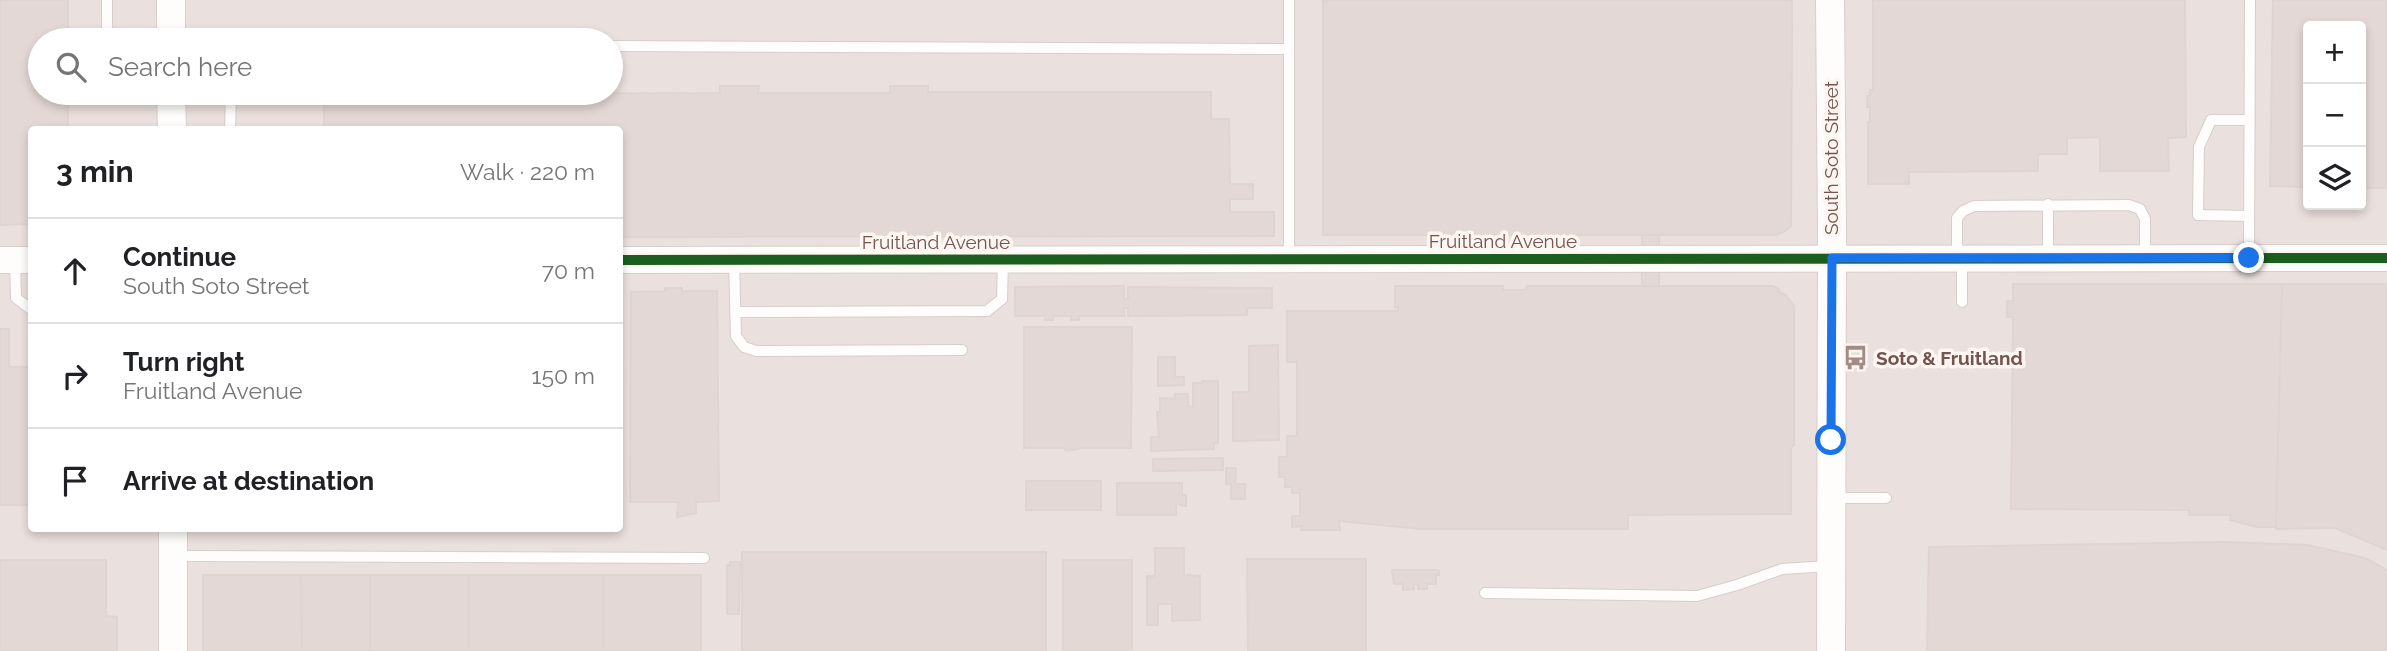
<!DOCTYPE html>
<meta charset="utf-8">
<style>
:root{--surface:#fff;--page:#f2f2f2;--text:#202124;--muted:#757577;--line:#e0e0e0}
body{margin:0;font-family:Raleway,sans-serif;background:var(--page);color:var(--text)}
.controls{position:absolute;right:21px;top:21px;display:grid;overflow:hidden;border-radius:7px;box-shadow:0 4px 10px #0003}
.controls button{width:63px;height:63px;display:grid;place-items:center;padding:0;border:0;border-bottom:2px solid var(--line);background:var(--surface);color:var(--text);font:35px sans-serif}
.stop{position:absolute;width:21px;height:21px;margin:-16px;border:5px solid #1a73e8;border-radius:50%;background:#fff}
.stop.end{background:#1a73e8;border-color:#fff;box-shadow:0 2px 7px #0008}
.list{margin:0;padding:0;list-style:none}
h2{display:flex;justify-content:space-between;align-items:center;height:91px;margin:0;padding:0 28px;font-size:30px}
h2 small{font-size:23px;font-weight:400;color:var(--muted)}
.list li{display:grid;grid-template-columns:46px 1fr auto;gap:21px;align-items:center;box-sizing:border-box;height:105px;padding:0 28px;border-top:2px solid var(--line)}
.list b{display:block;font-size:26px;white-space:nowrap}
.list p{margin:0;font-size:23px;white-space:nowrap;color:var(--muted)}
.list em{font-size:23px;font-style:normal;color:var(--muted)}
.icon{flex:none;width:38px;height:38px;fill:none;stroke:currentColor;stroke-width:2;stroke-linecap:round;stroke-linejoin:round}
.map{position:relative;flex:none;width:2387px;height:651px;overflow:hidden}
.search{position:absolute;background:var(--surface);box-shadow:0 4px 10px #0003;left:28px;top:28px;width:595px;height:77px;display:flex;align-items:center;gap:18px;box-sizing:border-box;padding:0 24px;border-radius:38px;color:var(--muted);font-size:26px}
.panel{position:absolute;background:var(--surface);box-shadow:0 4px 10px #0003;left:28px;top:126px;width:595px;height:406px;border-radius:7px}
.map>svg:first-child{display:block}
</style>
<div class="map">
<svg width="2387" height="651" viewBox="0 0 2387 651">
<rect width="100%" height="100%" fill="#f8f1ee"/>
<!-- industrial -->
<path fill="#eae0dd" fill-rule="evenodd" d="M0,0H2387V651H0ZM2308,26H2361V205H2308ZM40,40H611V93H40ZM32,130H620V528H32Z"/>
<!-- building -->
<path fill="#e4d8d6" stroke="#e0d4d1" stroke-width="2" d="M0,0H68V40H40V93H68V130H32V224L0,225Z
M1323,0H1792L1791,226L1784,232L1776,235H1323Z
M1873,0H2185L2186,137L2168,138L2169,171H2100V137L2067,138V154H2038V171L1909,172V184H1868V122L1873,121H1870V107H1867V96H1870V90H1873Z
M2273,0H2387V188H2361V26H2308V187L2270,186Z
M720,86H759L758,93H890V86H928V92H1211V119H1229L1230,184H1253V199H1230V212H1274V236L620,237V130H324V94L720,93Z
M1642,235H1659V286H1642Z
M2013,284H2282L2276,527H2257L2230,520L2231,515H2189V510L2011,509L2013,317H2007V301H2013Z
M2282,284H2387V550L2335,528L2276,529Z
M1124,286V299H1128V287L1272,288V308H1247V315L1128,316V308H1124V316H1079V320H1071V316H1053V320H1045V316H1015V287Z
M1395,286H1503V290H1525L1527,286H1773L1779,289V292L1786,295L1794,306V445L1791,448V514L1628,515V529H1420L1339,521L1340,530H1301L1302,526L1292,527V516H1300V493H1292V487H1285V477H1279V457H1287V436H1297V362H1287V311H1398V307H1395Z
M665,288H682V291H717L719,501L696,502V513L677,517L678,502H630L631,292L665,291Z
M1024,327H1132L1131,448H1078V449L1066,451L1064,448H1024Z
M0,329H9V367H32V505H0Z
M1278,345L1279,440L1233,441V392H1249V346Z
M1158,357H1175V377H1184V385L1158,386Z
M1202,381H1218V443H1214V449L1151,451V437H1159L1157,412H1160V398L1175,399V394H1188V406L1193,407V383H1202Z
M1223,458V470L1153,471V459Z
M1226,468H1236L1235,484H1245V499H1231V484H1226Z
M1026,481H1101V510H1026Z
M1117,483H1182V495H1186V506L1176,504V515H1117Z
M446,528H570V531H446Z
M2225,542L2308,545L2365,558L2387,570V651H1927L1929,547Z
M1155,548H1184V575L1200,576V620L1172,621V604H1158V625H1147V576H1155Z
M742,552H1046V651H742Z
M1247,559H1366V651H1248Z
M0,560H106V616L117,617V651H0Z
M1063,560H1132V651H1063Z
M730,562H740L739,614H727V565H730Z
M1436,570L1439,571V575H1436V584H1427V589H1418V584H1414V589L1403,590V584H1394L1392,571L1394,570Z
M203,575H301L302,651H203Z
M301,575H370V651H302Z
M370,575H469V651H370Z
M469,575H603V651H469Z
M603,575H701V651H603Z"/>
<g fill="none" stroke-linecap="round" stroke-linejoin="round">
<defs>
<path id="service" d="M107,0V40
M611,46L1289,49
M230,130L231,93
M2048,204V258
M2249,216L2198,215L2199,147L2211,120H2249
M1957,258V218L1963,211L1974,206L2129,205L2140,209L2145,219V258
M1962,258V302
M2249,258L2250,0
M1289,259V0
M15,260L16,298L32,310
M734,260L736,336L744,347L756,351L962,350
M735,312L987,311L1002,299L1003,260
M1834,498H1886
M175,556L704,558
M1485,593L1697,596L1737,585L1782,569L1830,566"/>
<path id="tertiary" d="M0,260H32
M620,260L2387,258"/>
<path id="secondary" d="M171,0V40
M1830,0L1832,231L1831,651
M171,93L172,130
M173,528V651"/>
</defs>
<!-- service casing -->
<use href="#service" stroke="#d6cecb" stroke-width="12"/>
<!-- tertiary casing -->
<use href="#tertiary" stroke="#d6cecb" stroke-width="28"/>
<!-- secondary casing -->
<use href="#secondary" stroke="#d9cecc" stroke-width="30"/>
<!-- service -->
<use href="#service" stroke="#fefdfc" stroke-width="10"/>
<!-- tertiary -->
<use href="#tertiary" stroke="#fefdfc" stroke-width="26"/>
<!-- secondary -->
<use href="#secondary" stroke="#fefdfc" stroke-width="28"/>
<defs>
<path id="cycleway" d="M620,260L2387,258"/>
</defs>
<!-- cycleway casing -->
<use href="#cycleway" stroke="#fef6f1" stroke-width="15"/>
<!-- cycleway -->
<use href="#cycleway" stroke="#1b5e20" stroke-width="10"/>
</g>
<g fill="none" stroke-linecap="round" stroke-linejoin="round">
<!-- route -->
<path stroke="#1a73e8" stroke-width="9" d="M1831,440L1832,258H2249"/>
</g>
<!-- icons -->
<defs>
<symbol id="bus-bare" viewBox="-9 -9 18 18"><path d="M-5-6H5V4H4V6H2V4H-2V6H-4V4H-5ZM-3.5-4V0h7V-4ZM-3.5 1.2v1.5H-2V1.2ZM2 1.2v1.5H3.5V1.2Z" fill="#a28a87" stroke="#fef6f1" stroke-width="2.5" paint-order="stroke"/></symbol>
</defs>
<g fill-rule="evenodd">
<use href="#bus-bare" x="1838" y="340" width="35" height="35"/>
</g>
<g text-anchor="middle" stroke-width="7" stroke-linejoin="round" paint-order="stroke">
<!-- street labels -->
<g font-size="19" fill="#745350" stroke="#fef6f1">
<text transform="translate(1831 158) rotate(-90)" y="7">South Soto Street</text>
<text x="1503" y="248">Fruitland Avenue</text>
<text x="936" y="249">Fruitland Avenue</text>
</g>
<!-- poi labels -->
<g font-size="19" font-weight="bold" fill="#745350" stroke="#fef6f1" text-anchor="start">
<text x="1876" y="365">Soto &amp; Fruitland</text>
</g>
</g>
</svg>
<div class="controls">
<button>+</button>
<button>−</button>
<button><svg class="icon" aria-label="layers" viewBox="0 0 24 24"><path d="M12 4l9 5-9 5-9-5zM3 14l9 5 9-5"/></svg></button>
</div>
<div class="stop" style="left:1831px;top:440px"></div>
<div class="stop end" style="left:2249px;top:258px"></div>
<div class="search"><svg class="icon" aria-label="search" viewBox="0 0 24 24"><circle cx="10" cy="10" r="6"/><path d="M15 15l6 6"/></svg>Search here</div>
<section class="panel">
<h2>3 min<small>Walk · 220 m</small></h2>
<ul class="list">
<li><svg class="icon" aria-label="ahead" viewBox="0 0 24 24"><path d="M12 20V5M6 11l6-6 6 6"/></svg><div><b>Continue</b><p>South Soto Street</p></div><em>70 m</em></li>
<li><svg class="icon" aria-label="right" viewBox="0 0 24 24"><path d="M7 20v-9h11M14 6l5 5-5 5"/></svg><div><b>Turn right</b><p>Fruitland Avenue</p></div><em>150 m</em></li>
<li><svg class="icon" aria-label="arrive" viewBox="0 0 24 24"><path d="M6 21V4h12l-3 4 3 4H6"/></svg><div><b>Arrive at destination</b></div></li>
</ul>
</section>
</div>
